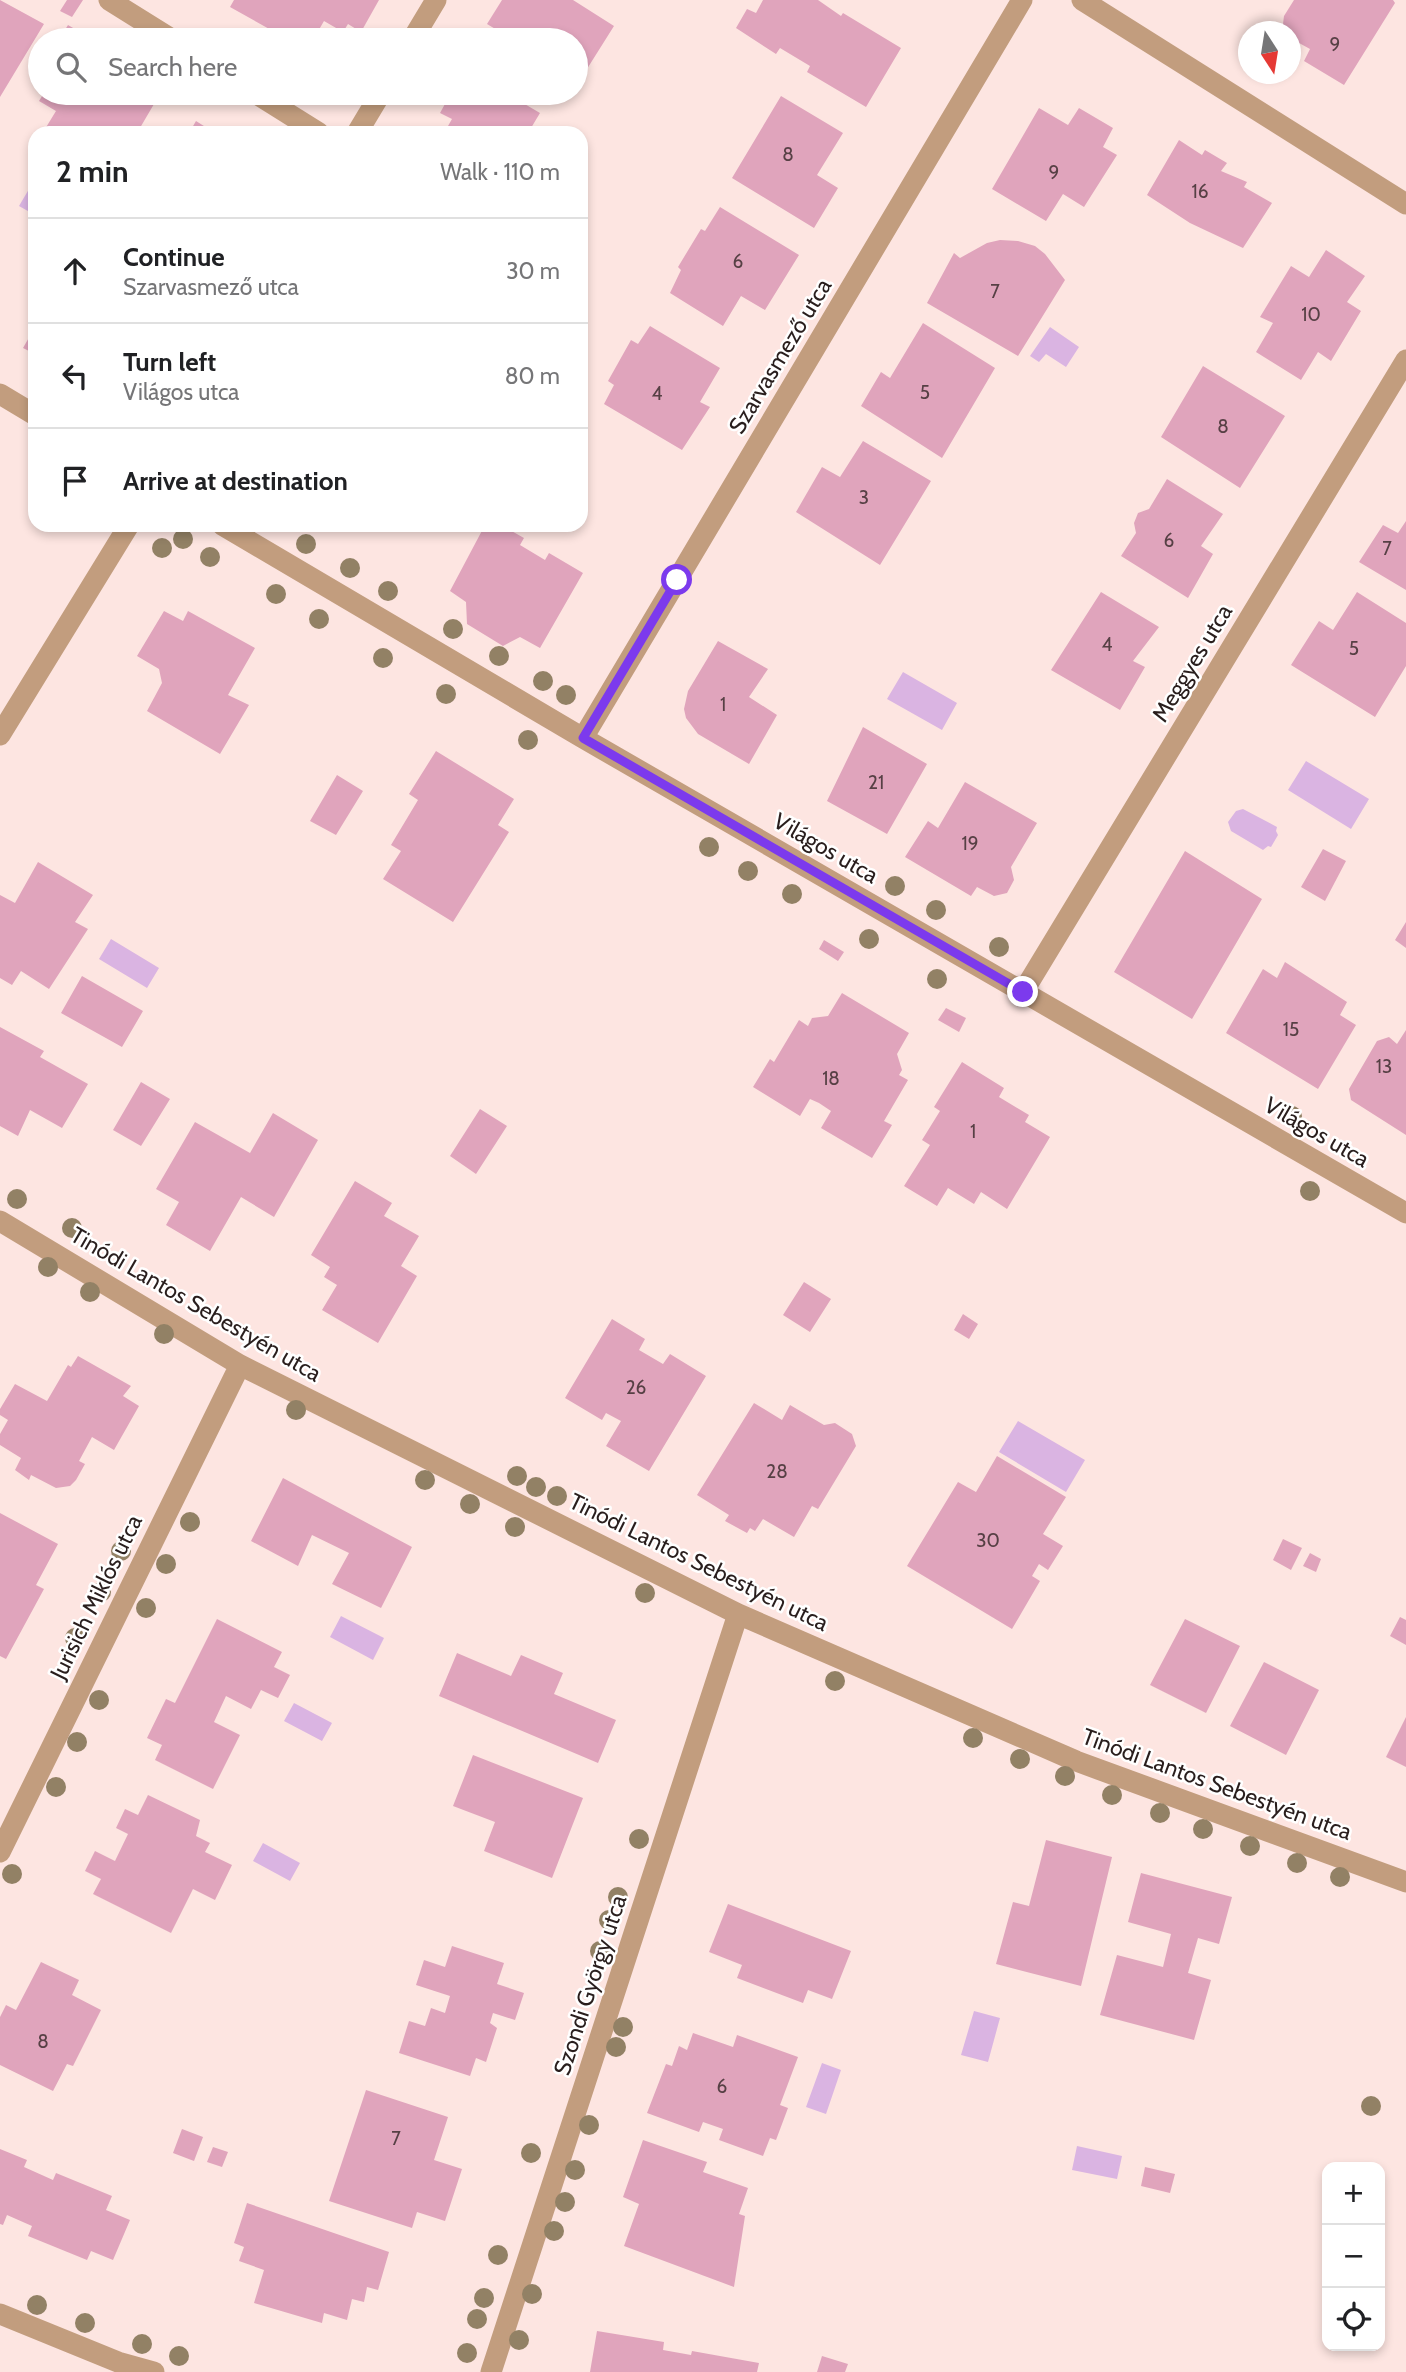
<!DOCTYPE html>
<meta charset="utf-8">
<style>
:root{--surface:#fff;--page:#f6f6f6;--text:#202124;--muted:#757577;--line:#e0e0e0}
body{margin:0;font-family:Cabin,sans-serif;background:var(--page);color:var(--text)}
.controls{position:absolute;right:21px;bottom:21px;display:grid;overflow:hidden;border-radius:14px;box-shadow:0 4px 10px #0003}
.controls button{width:63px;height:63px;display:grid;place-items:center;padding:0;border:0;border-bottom:2px solid var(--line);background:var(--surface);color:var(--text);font:35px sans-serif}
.compass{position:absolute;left:1238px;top:21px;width:63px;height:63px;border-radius:50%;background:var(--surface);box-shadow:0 4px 10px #0003;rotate:168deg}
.stop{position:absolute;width:21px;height:21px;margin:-16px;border:5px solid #7c3aed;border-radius:50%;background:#fff}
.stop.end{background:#7c3aed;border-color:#fff;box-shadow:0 2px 7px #0008}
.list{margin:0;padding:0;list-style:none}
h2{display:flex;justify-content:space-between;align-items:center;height:91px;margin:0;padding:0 28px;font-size:30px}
h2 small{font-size:23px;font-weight:400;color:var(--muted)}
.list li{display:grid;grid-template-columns:46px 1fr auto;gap:21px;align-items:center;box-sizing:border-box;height:105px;padding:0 28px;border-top:2px solid var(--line)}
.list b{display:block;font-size:26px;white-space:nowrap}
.list p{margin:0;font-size:23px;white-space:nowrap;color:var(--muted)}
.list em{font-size:23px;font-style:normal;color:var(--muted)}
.icon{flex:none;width:38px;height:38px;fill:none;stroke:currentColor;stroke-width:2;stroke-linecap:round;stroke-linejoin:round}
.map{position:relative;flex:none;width:1406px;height:2372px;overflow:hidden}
.search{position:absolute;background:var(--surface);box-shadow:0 4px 10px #0003;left:28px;top:28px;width:560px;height:77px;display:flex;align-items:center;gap:18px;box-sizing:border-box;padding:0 24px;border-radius:38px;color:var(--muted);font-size:26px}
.panel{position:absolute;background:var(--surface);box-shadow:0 4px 10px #0003;left:28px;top:126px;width:560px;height:406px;border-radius:21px}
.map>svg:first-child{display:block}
</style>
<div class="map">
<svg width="1406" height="2372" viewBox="0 0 1406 2372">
<rect width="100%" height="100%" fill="#fde5e1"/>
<!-- water -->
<path fill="#dab4e2" d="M35,179V215L19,206Z
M1050,327L1079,347L1066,367L1046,354L1039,362L1030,356Z
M903,672L957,703L942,730L887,699Z
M1306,761L1369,799L1351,829L1288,790Z
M1243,809L1277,827L1276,831L1278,835L1271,847L1268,846L1263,850L1231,831L1228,822L1236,811Z
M111,939L159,968L147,988L99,959Z
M1018,1421L1085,1460L1066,1492L999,1452Z
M341,1616L384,1638L373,1660L330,1637Z
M294,1703L332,1723L322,1741L284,1721Z
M263,1843L300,1863L290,1881L253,1861Z
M974,2011L1000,2018L988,2062L961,2055Z
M822,2063L841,2070L826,2114L806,2107Z
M1077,2146L1122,2156L1117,2179L1072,2170Z"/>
<!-- building -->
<path fill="#e0a4bc" d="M0,0L44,24L0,97Z
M67,0H83L72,17L60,11Z
M234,0H379L361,32L348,24L343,32L324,21L313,40H289L230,7Z
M502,0H573L614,26L580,80L576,77V40H507L496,33L497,30L487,24Z
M763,0H818L841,16L843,13L901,48L866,107L807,72L810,66L780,48L776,54L736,28L747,9L756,13Z
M1294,0H1393L1395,3L1344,85L1304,61L1310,49L1290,38V32H1282L1284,16Z
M68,25L80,32L75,40H64L60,38Z
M44,93H135L154,104L137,133H52L45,129L56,111L39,101Z
M451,93H506L540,113L528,133H444L452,119L440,113Z
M781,96L843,133L817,175L838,188L814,228L732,178Z
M1039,108L1068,125L1079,108L1113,128L1103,147L1117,155L1084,207L1063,194L1046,221L992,189Z
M196,121L215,133H189Z
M1179,140L1202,155L1205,150L1227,163L1221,171L1247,182L1244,187L1272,203L1243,248L1190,223L1147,195Z
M720,207L799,255L765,310L741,296L723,326L670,293L681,270L678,267L701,229L705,231Z
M1000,240L1018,241L1035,246L1045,254L1065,280L1018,356L927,303L954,253L960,258L987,243Z
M1326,250L1365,276L1347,302L1361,311L1331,361L1318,352L1301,380L1256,352L1273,323L1260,317L1291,266L1309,277Z
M923,323L995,368L942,458L861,406L881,372L890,378Z
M650,326L720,368L700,402L710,407L682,450L604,404L614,385L608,381L631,340L638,344Z
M35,327V354L23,348Z
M1203,366L1285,416L1240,488L1161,437Z
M863,441L931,481L880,565L796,512L822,467L840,477Z
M1167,479L1223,514L1201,546L1213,554L1188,598L1121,556L1136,533L1134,523L1138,513L1149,509Z
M1406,521V590L1359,562L1383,525L1398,533Z
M485,525H501L524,538L520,545L545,560L549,553L583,573L540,648L520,637L503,646L467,624L466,602L450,591Z
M1101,592L1159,627L1133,661L1145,667L1120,710L1051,670Z
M1357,592L1406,623V666L1375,717L1291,665L1319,621L1333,630Z
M164,611L183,621L188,611L255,648L228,695L249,705L220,754L147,711L162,683L159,669L137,656Z
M718,641L768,669L749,697L777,715L749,764L698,734L686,718L684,709L688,691Z
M863,727L927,764L887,834L827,801Z
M436,751L514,799L498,825L509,832L453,922L383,879L401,851L391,845L418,800L409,794Z
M337,775L363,791L336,835L310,821Z
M965,782L1037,823L1011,867L1014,880L1007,893L994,896L977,887L971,896L905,857L928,821L938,828Z
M1323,849L1346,861L1325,901L1301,887Z
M1185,851L1262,899L1192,1019L1114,972Z
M38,862L93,895L75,922L88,929L49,989L21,971L12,985L0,978V895L15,903Z
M1406,922V948L1395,940Z
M824,940L844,952L838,961L819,949Z
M1285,962L1347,1002L1340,1015L1356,1025L1318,1089L1226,1033L1263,969L1277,978Z
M82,976L143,1011L122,1047L61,1013Z
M842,993L909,1033L897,1054L902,1070L899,1075L908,1080L884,1121L892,1125L872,1158L821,1128L831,1111L819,1103L810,1099L800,1116L753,1087L770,1059L774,1062L799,1020L808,1026L812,1018L828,1016Z
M946,1008L966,1018L959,1032L938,1020Z
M0,1027L44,1051L40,1057L88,1084L62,1128L30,1110L18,1136L0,1126Z
M1406,1030V1135L1351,1100L1349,1089L1377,1041L1389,1037L1397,1044Z
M962,1062L1004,1088L999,1097L1029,1115L1025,1122L1050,1137L1007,1209L981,1192L974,1204L948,1188L937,1206L904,1186L930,1145L922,1140L940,1111L934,1107Z
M141,1082L170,1099L141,1146L113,1130Z
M480,1109L507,1126L476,1174L450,1156Z
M273,1113L318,1140L274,1217L241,1197L210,1251L166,1225L179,1202L156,1189L195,1122L250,1153Z
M355,1181L392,1203L384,1216L419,1236L401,1266L417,1276L378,1343L322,1310L337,1285L324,1277L330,1267L311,1255Z
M804,1282L831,1299L810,1332L783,1315Z
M963,1314L978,1324L969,1339L954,1330Z
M612,1319L645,1339L639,1350L663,1364L670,1354L706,1376L649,1471L606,1446L621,1421L606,1413L602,1420L565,1398Z
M78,1356L131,1386L123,1396L139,1406L114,1450L92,1437L79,1461L85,1464L76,1480L70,1486L56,1488L31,1475L29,1480L15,1470L21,1458L0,1445V1434L8,1420L0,1415V1409L15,1384L47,1401L68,1365L71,1367Z
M754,1403L782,1420L790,1405L824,1425L835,1423L852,1434L856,1446L818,1509L812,1506L794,1537L763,1519L755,1531L750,1528L747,1533L725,1521L729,1515L697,1495Z
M997,1456L1066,1497L1043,1534L1063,1546L1048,1570L1039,1564L1032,1576L1040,1581L1012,1629L907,1566L958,1482L976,1492Z
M283,1478L412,1547L381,1608L332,1584L349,1553L312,1535L298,1566L251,1541Z
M0,1513L58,1544L36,1585L44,1589L6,1659L0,1656Z
M1283,1539L1302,1548L1291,1570L1273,1560Z
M1310,1553L1321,1559L1316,1572L1303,1566Z
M1400,1617L1406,1620V1645L1390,1636Z
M217,1619L282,1652L274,1667L290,1675L278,1698L261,1690L251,1709L226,1696L214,1722L240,1735L213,1789L155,1760L162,1745L147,1738L166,1699L175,1703Z
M1185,1619L1240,1646L1206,1713L1150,1685Z
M457,1653L511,1676L521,1655L563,1673L554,1694L616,1720L598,1763L439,1696Z
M1264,1662L1319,1690L1286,1755L1230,1726Z
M1406,1717V1767L1386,1757Z
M473,1755L583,1798L552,1878L484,1851L495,1822L453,1806Z
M148,1795L200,1820L196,1836L210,1843L205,1852L232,1865L215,1900L193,1889L171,1933L93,1894L101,1879L85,1871L95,1851L115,1861L128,1834L116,1828L125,1809L138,1815Z
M1046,1840L1112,1857L1081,1986L996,1964L1013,1902L1029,1906Z
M1141,1873L1232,1897L1219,1944L1198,1938L1188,1973L1211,1980L1194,2040L1100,2015L1117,1955L1163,1967L1171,1934L1128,1922Z
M728,1904L851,1951L832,1999L808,1990L803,2003L737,1978L742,1965L709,1952Z
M452,1946L504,1963L497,1984L524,1993L515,2020L493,2013L490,2023L497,2028L486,2062L476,2058L470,2076L399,2053L409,2021L425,2026L431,2008L445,2013L450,1996L416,1985L424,1960L445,1967Z
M41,1962L79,1980L72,1995L101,2010L73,2066L67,2064L53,2091L0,2065V2017L6,2005L16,2010Z
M693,2033L733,2047L737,2035L798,2057L780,2105L788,2108L776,2140L770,2138L763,2156L719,2140L723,2129L703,2122L699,2132L647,2113L666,2064L672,2066L679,2046L687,2050Z
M366,2090L448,2117L434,2160L462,2169L445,2221L417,2212L412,2228L329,2201Z
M182,2129L203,2137L194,2161L173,2153Z
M643,2140L707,2162L703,2172L748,2188L739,2214L745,2216L734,2287L624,2246L639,2204L623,2197Z
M213,2147L228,2152L222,2167L207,2162Z
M0,2149L27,2160L24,2167L53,2180L56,2173L112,2196L106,2210L130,2220L113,2260L91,2251L87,2260L28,2236L32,2226L7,2215L3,2225L0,2224Z
M1145,2167L1175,2174L1170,2193L1141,2186Z
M247,2203L389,2252L378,2290L367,2287L364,2302L352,2299L347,2320L324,2313L322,2323L254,2303L264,2270L239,2261L244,2247L234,2243Z
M597,2331L664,2342L663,2350L691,2355L692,2351L759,2363L757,2372H590Z
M822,2356L848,2364L845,2372H817Z"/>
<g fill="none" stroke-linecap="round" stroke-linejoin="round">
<!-- minor -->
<path stroke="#c29d7e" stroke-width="21" d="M109,0L173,40
M1082,0L1406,204
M412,40L436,0
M255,93L319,133
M357,133L381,93
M0,394L35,415
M222,525L583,738L1406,1213
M0,735L129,525
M583,738L1022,0
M1023,992L1406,360
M0,1221L240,1365L738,1614L1076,1761L1406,1882
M0,1852L240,1365
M0,2314L118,2362L154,2372
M491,2372L738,1614"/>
</g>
<!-- trees -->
<g fill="#928165">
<circle cx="183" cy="539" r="10"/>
<circle cx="306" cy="544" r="10"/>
<circle cx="162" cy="548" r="10"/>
<circle cx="210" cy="557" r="10"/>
<circle cx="350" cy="568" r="10"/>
<circle cx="388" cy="591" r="10"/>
<circle cx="276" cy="594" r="10"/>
<circle cx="319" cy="619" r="10"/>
<circle cx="453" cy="629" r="10"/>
<circle cx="499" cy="656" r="10"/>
<circle cx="383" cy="658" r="10"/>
<circle cx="543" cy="681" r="10"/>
<circle cx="446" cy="694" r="10"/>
<circle cx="566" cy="695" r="10"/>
<circle cx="528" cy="740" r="10"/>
<circle cx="709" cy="847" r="10"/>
<circle cx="748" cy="871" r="10"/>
<circle cx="895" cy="886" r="10"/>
<circle cx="792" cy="894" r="10"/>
<circle cx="936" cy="910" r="10"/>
<circle cx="869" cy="939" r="10"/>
<circle cx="999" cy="947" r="10"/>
<circle cx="937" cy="979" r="10"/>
<circle cx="1292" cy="1116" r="10"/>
<circle cx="1310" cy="1191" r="10"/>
<circle cx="17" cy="1199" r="10"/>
<circle cx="72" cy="1228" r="10"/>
<circle cx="48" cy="1267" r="10"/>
<circle cx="90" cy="1292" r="10"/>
<circle cx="164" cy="1334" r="10"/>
<circle cx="296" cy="1410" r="10"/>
<circle cx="517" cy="1476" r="10"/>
<circle cx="425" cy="1480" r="10"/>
<circle cx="536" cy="1487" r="10"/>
<circle cx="557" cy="1496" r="10"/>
<circle cx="470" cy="1504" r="10"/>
<circle cx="190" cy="1522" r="10"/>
<circle cx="515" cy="1527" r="10"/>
<circle cx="121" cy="1551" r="10"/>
<circle cx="166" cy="1564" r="10"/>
<circle cx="101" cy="1592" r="10"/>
<circle cx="645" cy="1593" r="10"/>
<circle cx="146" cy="1608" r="10"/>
<circle cx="75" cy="1638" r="10"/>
<circle cx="835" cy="1681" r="10"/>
<circle cx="99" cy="1700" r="10"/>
<circle cx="973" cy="1738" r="10"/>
<circle cx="77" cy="1742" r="10"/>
<circle cx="1020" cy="1759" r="10"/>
<circle cx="1065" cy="1776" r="10"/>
<circle cx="56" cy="1787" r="10"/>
<circle cx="1112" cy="1795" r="10"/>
<circle cx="1160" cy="1813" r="10"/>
<circle cx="1203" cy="1829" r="10"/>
<circle cx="639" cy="1839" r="10"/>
<circle cx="1250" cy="1846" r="10"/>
<circle cx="1297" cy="1863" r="10"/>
<circle cx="12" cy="1874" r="10"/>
<circle cx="1340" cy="1877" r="10"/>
<circle cx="618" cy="1897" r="10"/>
<circle cx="609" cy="1920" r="10"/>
<circle cx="600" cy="1951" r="10"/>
<circle cx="623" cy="2027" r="10"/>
<circle cx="616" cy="2047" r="10"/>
<circle cx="1371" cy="2106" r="10"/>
<circle cx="589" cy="2125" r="10"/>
<circle cx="531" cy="2153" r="10"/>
<circle cx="575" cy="2170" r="10"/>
<circle cx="565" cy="2202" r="10"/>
<circle cx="554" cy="2231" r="10"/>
<circle cx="498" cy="2255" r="10"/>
<circle cx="532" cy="2294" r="10"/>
<circle cx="484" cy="2298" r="10"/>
<circle cx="37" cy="2305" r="10"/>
<circle cx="477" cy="2319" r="10"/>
<circle cx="85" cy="2323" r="10"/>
<circle cx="519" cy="2340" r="10"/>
<circle cx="142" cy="2344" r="10"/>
<circle cx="467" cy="2353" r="10"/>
<circle cx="179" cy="2356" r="10"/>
</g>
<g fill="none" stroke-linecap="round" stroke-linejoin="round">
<!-- route -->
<path stroke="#7c3aed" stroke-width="9" d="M677,580L583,738L1023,992"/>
</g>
<g text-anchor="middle" stroke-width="5" stroke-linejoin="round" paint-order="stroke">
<!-- number labels -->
<g font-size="19" fill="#574045">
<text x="1335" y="51">9</text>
<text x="788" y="161">8</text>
<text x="1054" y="179">9</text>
<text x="1200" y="198">16</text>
<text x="738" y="268">6</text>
<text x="995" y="298">7</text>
<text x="1311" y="321">10</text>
<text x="925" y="399">5</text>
<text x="657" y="400">4</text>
<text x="1223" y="433">8</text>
<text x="864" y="504">3</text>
<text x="1169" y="547">6</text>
<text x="1387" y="555">7</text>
<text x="1107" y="651">4</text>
<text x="1354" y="655">5</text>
<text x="723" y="711">1</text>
<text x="876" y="789">21</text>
<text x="970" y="850">19</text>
<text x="1291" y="1036">15</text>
<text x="1384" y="1073">13</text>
<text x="831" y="1085">18</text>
<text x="973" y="1138">1</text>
<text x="636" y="1394">26</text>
<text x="777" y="1478">28</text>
<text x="988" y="1547">30</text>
<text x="43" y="2048">8</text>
<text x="722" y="2093">6</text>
<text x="396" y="2145">7</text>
</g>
<!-- street labels -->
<g font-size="23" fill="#291e1d" stroke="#fff">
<text transform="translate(780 356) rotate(-59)" y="8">Szarvasmező utca</text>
<text transform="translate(1192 663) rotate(-59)" y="8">Meggyes utca</text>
<text transform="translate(826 848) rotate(30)" y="8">Világos utca</text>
<text transform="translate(1317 1132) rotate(30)" y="8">Világos utca</text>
<text transform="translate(196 1304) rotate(30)" y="8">Tinódi Lantos Sebestyén utca</text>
<text transform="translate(699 1562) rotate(26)" y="8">Tinódi Lantos Sebestyén utca</text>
<text transform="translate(96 1597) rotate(-64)" y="8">Jurisich Miklós utca</text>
<text transform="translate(1217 1784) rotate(20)" y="8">Tinódi Lantos Sebestyén utca</text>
<text transform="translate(590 1985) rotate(-72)" y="8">Szondi György utca</text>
</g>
</g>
</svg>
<div class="controls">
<button>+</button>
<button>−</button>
<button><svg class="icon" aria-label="locate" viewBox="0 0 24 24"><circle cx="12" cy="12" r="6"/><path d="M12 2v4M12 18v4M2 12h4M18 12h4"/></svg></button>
</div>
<svg class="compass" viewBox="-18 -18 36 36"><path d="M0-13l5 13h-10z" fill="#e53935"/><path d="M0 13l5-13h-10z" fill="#757577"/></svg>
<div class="stop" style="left:677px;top:580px"></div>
<div class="stop end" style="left:1023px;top:992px"></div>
<div class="search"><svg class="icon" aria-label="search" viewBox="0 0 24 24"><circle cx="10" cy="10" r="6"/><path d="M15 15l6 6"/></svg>Search here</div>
<section class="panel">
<h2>2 min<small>Walk · 110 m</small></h2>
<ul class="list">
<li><svg class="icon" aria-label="ahead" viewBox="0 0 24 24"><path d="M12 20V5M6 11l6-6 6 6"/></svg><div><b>Continue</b><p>Szarvasmező utca</p></div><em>30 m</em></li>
<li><svg class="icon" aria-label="left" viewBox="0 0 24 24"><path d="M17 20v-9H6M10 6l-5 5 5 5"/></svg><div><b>Turn left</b><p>Világos utca</p></div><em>80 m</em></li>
<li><svg class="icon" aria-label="arrive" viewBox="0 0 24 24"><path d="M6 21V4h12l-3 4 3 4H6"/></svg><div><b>Arrive at destination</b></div></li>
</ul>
</section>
</div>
